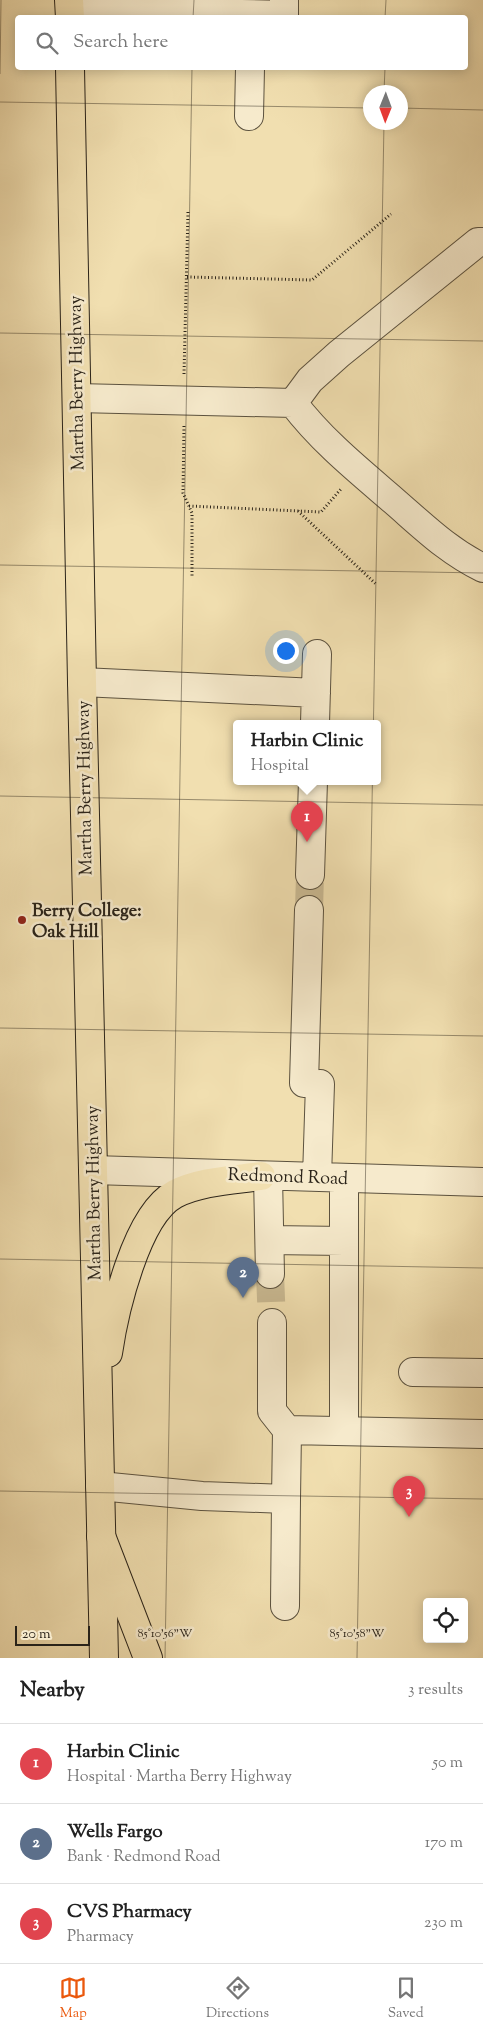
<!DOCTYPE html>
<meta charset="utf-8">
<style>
:root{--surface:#fff;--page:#f6f6f6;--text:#222;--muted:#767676;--line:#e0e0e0;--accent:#ea580c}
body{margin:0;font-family:"Sorts Mill Goudy",serif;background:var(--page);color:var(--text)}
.controls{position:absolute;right:15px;bottom:15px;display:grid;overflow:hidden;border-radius:5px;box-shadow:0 2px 12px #0003}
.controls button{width:45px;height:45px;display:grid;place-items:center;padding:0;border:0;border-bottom:1px solid var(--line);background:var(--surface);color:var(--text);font:25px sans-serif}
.compass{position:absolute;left:363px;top:85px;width:45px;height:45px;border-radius:50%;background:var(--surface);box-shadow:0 2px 12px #0003;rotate:181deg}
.scale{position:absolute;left:15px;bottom:12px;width:75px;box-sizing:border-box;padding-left:5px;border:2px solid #2a2319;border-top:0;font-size:14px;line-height:18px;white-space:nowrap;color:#2a2319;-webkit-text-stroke:4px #f6eacc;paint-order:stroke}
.you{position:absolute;left:285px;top:650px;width:18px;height:18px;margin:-12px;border:4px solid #fff;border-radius:50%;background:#1a73e8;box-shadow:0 0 0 8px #1a73e833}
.badge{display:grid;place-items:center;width:32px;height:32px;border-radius:50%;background:var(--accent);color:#fff;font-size:16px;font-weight:700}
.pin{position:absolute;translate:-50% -41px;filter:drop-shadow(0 1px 2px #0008)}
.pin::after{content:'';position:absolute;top:26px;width:18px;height:15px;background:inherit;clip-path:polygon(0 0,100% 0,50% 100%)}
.popup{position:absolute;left:233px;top:720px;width:148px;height:65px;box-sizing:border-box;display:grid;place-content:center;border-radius:5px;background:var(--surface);filter:drop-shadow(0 1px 4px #0005);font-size:16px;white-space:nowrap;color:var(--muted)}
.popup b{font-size:19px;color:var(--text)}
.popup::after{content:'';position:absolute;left:50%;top:100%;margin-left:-10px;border:10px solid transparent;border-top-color:var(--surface)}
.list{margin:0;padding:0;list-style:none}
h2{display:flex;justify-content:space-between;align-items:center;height:65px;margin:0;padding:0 20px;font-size:21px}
h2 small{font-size:16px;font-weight:400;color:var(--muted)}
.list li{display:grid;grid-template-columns:32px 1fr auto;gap:15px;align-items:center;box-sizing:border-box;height:80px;padding:0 20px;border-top:1px solid var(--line)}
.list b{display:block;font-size:19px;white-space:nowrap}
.list p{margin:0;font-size:16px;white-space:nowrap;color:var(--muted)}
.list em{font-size:16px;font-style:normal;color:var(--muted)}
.icon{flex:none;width:28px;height:28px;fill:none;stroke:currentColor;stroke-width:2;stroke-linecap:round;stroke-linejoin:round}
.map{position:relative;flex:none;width:483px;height:1658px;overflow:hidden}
.search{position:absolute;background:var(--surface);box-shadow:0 2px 12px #0003;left:15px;right:15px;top:15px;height:55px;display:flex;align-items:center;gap:12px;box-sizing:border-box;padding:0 18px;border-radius:5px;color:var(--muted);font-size:19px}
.sheet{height:305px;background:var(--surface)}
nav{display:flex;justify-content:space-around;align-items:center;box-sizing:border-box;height:70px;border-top:1px solid var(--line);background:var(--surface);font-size:14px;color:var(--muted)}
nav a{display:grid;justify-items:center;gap:2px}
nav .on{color:var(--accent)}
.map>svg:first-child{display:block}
</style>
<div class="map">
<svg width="483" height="1658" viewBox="0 0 483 1658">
<rect width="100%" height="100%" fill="#f1dfb0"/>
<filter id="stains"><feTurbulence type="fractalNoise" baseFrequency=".004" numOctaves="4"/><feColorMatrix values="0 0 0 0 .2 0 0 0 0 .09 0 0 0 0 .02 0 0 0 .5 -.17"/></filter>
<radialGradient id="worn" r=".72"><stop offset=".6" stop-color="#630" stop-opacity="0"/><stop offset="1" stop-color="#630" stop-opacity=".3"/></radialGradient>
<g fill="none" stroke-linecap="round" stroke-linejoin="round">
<!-- minor-tunnel -->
<path stroke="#c9b992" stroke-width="28" stroke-dasharray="28 14" stroke-linecap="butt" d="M309,910L310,875
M270,1274L272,1323"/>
<defs>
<path id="minor" d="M70,10L284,15V0
M249,116L250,68
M77,398L293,403
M293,403C322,441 358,470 394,501C424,527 448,551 483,568
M293,403L310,380L339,354L478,242H483
M82,682L316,693
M315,723L317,654
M310,875L313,781
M304,1083L309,910
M93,1170L483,1182
M268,1176L270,1274
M317,1177L320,1084
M344,1178V1431
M270,1240L344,1241
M413,1372L483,1373
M287,1430L483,1434
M100,1486L202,1496L286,1499L287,1430L272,1411V1323
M285,1606L286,1499"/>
<path id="major" d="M69,0L70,18
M70,68L82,682L104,1658
M108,1353C114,1312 136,1215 175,1194C201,1181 233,1180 261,1176"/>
<path id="highway" d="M101,1536L148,1658"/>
</defs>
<!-- minor casing -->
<use href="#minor" stroke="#5c523f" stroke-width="30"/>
<!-- major casing -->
<use href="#major" stroke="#2a2319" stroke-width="30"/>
<!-- highway casing -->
<use href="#highway" stroke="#2a2319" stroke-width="30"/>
<!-- path -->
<path stroke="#2a2319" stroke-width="3" stroke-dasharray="1 2.5" stroke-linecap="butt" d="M187,277L312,280L391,214
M184,374L188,212
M184,426L183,493L192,513V576
M189,506L321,512L341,489
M298,511L377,585"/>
<!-- minor -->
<use href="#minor" stroke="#f6eacc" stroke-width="28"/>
<!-- major -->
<use href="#major" stroke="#f1dfb0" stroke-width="28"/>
<!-- highway -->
<use href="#highway" stroke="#f1dfb0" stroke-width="28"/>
</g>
<!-- ticks -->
<path fill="none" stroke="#2a2319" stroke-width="1" stroke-opacity="0.45" d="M193,18L194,0M385,18L386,0M0,74L1,0M384,92L385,68M0,102L370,108M400,108L483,110M0,333L483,341M0,565L483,573M0,796L483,805M0,1028L483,1036M0,1259L483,1268M0,1491L483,1499M165,1658L192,68M357,1658L384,122"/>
<!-- markers -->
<circle fill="#8f2418" stroke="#f6eacc" stroke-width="2" cx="22" cy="920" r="5"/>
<g text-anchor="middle" stroke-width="5" stroke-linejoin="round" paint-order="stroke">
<!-- street labels -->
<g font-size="18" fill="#2a2319" stroke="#f6eacc">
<text transform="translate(76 383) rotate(-91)" y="6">Martha Berry Highway</text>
<text transform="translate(84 788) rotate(-91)" y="6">Martha Berry Highway</text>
<text transform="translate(288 1176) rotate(2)" y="6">Redmond Road</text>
<text transform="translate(93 1193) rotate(-91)" y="6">Martha Berry Highway</text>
</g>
<!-- poi labels -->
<g font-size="18" font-weight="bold" fill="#2a2319" stroke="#f6eacc" text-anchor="start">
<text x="32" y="916">Berry College:<tspan x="32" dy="21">Oak Hill</tspan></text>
</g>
</g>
<g font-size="12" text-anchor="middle" fill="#2a2319" stroke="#f6eacc" stroke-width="5" stroke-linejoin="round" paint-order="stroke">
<text x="165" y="1637">85°10'56"W</text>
<text x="357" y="1637">85°10'58"W</text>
</g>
<rect width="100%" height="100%" filter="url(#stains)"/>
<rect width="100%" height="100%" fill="url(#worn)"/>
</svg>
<div class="controls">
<button><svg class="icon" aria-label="locate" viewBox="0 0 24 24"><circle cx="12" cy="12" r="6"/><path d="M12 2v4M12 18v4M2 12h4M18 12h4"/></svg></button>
</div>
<svg class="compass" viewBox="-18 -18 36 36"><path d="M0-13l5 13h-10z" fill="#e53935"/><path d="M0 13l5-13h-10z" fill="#767676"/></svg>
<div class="scale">20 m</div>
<div class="you"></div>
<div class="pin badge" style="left:307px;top:842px;background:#e0444e">1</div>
<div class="popup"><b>Harbin Clinic</b>Hospital</div>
<div class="pin badge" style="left:243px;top:1298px;background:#5c6f8a">2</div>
<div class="pin badge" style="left:409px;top:1517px;background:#e0444e">3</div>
<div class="search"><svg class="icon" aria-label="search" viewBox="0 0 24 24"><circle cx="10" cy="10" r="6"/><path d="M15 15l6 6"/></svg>Search here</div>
</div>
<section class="sheet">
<h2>Nearby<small>3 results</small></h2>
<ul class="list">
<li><span class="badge" style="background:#e0444e">1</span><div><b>Harbin Clinic</b><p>Hospital · Martha Berry Highway</p></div><em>50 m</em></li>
<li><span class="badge" style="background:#5c6f8a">2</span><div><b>Wells Fargo</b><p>Bank · Redmond Road</p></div><em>170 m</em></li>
<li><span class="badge" style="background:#e0444e">3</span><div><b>CVS Pharmacy</b><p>Pharmacy</p></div><em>230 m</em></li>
</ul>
</section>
<nav>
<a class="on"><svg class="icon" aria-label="map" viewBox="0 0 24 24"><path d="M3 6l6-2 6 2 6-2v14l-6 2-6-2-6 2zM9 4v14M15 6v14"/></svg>Map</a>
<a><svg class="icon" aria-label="directions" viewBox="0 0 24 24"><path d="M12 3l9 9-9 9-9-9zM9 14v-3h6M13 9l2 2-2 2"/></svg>Directions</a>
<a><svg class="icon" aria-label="saved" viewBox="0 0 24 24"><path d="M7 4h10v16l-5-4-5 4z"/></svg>Saved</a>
</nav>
